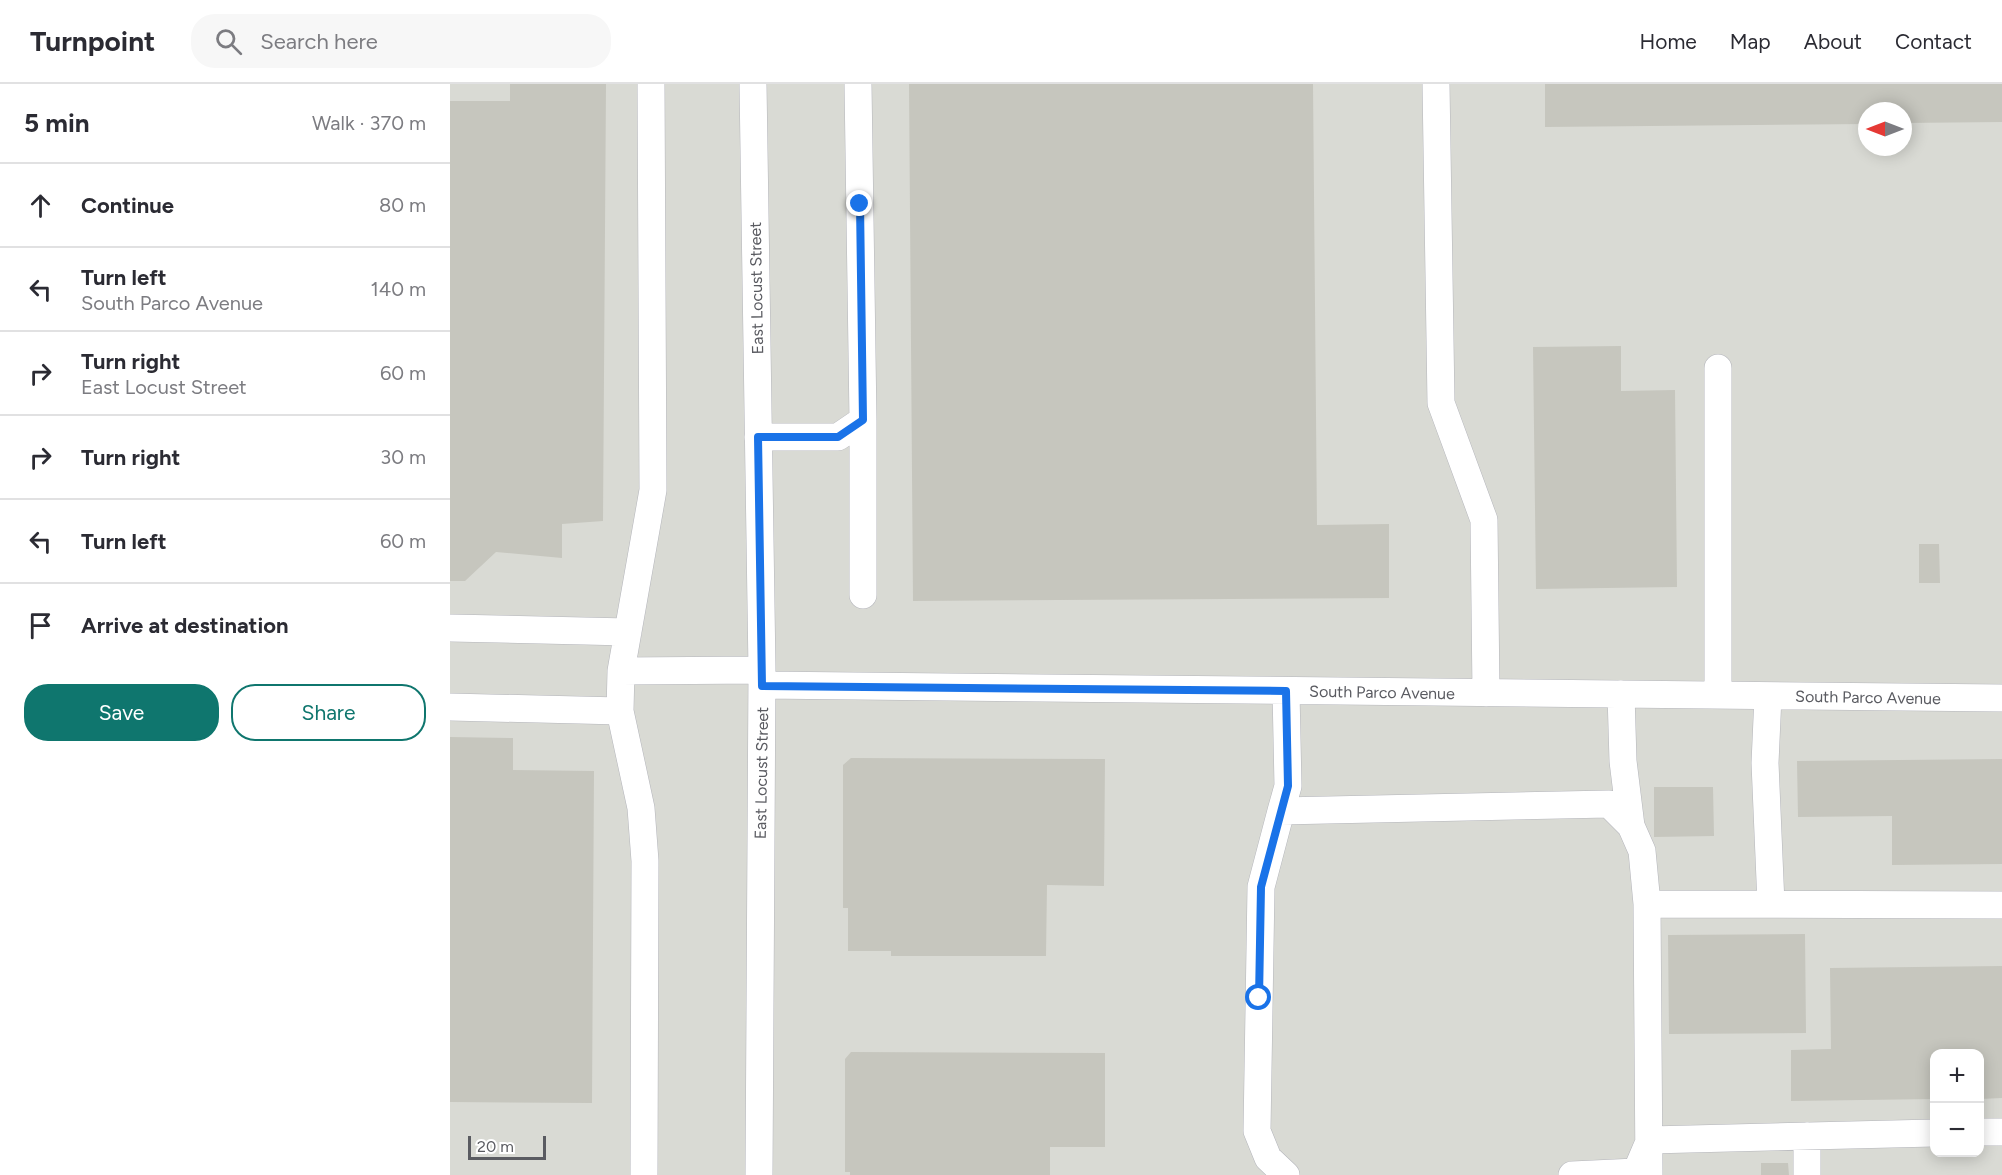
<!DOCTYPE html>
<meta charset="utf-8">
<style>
:root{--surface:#fff;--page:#f7f7f7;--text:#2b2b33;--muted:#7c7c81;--line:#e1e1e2;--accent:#0f766e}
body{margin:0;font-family:Figtree,sans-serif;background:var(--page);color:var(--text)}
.controls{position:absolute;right:18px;bottom:18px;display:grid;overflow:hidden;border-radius:12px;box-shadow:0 3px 15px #0003}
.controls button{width:54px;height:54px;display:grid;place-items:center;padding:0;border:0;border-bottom:2px solid var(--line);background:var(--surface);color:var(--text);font:30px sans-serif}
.compass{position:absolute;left:1408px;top:18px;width:54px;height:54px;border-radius:50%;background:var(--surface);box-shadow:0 3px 15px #0003;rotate:270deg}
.scale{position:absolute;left:18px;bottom:15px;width:78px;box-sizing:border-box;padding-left:6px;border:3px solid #5a5b61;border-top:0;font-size:16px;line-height:21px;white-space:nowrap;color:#5a5b61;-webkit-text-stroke:4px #fff;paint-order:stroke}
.stop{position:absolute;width:18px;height:18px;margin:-14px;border:4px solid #1a73e8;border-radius:50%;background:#fff}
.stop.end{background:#1a73e8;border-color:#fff;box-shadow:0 2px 6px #0008}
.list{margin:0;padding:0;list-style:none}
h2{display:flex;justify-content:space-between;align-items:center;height:78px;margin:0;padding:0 24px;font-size:26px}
h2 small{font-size:20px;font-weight:400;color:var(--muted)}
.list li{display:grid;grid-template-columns:39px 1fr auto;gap:18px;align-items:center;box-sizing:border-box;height:84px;padding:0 24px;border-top:2px solid var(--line)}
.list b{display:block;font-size:22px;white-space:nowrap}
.list p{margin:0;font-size:20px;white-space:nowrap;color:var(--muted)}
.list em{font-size:20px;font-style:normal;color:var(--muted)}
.actions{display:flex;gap:12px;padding:18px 24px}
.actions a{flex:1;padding:14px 0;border:2px solid var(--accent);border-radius:24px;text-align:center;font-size:21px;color:var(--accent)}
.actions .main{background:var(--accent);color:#fff}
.icon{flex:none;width:33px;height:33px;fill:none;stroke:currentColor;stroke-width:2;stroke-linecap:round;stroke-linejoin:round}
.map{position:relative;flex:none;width:1552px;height:1091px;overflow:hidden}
header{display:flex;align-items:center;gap:36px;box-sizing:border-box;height:84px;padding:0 30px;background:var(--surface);border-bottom:2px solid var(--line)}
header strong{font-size:28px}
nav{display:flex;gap:33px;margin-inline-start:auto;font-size:21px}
.search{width:420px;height:54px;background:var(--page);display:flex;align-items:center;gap:15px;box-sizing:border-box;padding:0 21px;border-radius:24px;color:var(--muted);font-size:22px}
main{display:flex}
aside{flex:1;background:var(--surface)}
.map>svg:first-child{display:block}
</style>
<header>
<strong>Turnpoint</strong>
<div class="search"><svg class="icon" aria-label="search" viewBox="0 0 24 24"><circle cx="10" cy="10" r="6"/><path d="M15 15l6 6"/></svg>Search here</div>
<nav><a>Home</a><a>Map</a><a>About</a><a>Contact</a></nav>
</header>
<main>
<aside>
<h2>5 min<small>Walk · 370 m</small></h2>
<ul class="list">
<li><svg class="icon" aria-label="ahead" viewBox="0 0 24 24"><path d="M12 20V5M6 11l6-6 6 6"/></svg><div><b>Continue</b></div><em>80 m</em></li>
<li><svg class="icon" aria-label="left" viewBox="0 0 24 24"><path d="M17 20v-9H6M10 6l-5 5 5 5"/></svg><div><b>Turn left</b><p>South Parco Avenue</p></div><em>140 m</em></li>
<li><svg class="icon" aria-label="right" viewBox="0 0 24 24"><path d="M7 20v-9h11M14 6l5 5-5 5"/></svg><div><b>Turn right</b><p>East Locust Street</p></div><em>60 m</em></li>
<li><svg class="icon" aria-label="right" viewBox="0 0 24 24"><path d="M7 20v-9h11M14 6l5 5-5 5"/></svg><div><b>Turn right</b></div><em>30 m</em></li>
<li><svg class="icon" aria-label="left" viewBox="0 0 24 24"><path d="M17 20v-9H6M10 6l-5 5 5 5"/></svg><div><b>Turn left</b></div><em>60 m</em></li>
<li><svg class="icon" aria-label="arrive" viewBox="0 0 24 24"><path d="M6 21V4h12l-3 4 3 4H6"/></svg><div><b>Arrive at destination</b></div></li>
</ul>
<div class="actions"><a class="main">Save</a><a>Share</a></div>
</aside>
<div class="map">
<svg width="1552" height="1091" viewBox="0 0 1552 1091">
<rect width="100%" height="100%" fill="#eaebe2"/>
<!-- industrial -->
<path fill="#d9dad4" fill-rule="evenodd" d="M0,0H1552V1091H0ZM1417,27H1453V63H1417ZM1484,970H1530V1068H1484Z"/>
<!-- building -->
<path fill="#c6c6be" d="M60,0H156L153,437L112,440V474L46,468L15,497H0V17H60Z
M459,0H863L867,441L939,440V514L463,517Z
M1095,0H1552V38L1453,39V27H1417V40L1095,43Z
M1171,262V307L1225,306L1227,503L1086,505L1083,263Z
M1469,460H1489L1490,499H1469Z
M0,653L63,654V686L144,687L142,1019L0,1018Z
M401,674L655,675L654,802L597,801L596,872H441V867H398V824H393V681Z
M1552,675V780L1442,781V732L1348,733L1347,677Z
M1204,703H1263L1264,752L1204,753Z
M1355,850L1356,949L1219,950L1218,851Z
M1552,882V1014L1530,1015V970H1484V1015L1341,1017V966L1381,965L1380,884Z
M401,968L655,969V1063H600V1091H400V1088H395V975Z
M1311,1079H1338L1339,1091H1311Z"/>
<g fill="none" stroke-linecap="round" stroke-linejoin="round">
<defs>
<path id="minor" d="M201,0L203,406L171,587L312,586
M303,0L312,586L309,1091
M986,0L991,319L1034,436L1036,609
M1268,284V611
M308,353H388L413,336L408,0
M413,511V336
M0,544L178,548
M171,587L170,627L191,724L195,777L194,1091
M312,601L1552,614
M1171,610L1173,677L1181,742
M1318,612L1315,679L1321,820
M0,623L170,627
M831,727L838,702L836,607
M1197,820L1552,821
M1530,1048H1552
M1357,1052V1091
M1200,1056L1484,1049
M836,1091L818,1074L807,1047L811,803L831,727L1159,720L1181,742L1192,767L1197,820L1199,1091
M1122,1091L1186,1088L1198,1060"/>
</defs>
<!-- minor casing -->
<use href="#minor" stroke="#b4b5bb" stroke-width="28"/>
<!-- minor -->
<use href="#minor" stroke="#fff" stroke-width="27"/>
</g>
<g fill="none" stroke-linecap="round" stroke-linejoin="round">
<!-- route -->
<path stroke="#1a73e8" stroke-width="8" d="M410,120L413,336L388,353H308L312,602L836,607L838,702L811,803L809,914"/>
</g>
<g text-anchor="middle" stroke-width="4.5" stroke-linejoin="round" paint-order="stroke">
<!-- street labels -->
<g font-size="16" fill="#5a5b61" stroke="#fff">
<text transform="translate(306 204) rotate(-91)" y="6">East Locust Street</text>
<text transform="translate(932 608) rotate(1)" y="6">South Parco Avenue</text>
<text transform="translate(1418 613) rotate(1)" y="6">South Parco Avenue</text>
<text transform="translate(311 689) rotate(-89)" y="6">East Locust Street</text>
</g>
</g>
</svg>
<div class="controls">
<button>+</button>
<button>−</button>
</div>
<svg class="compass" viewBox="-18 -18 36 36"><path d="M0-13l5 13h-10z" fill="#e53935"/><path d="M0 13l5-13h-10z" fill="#7c7c81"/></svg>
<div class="scale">20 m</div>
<div class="stop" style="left:809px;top:914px"></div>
<div class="stop end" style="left:410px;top:120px"></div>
</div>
</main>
